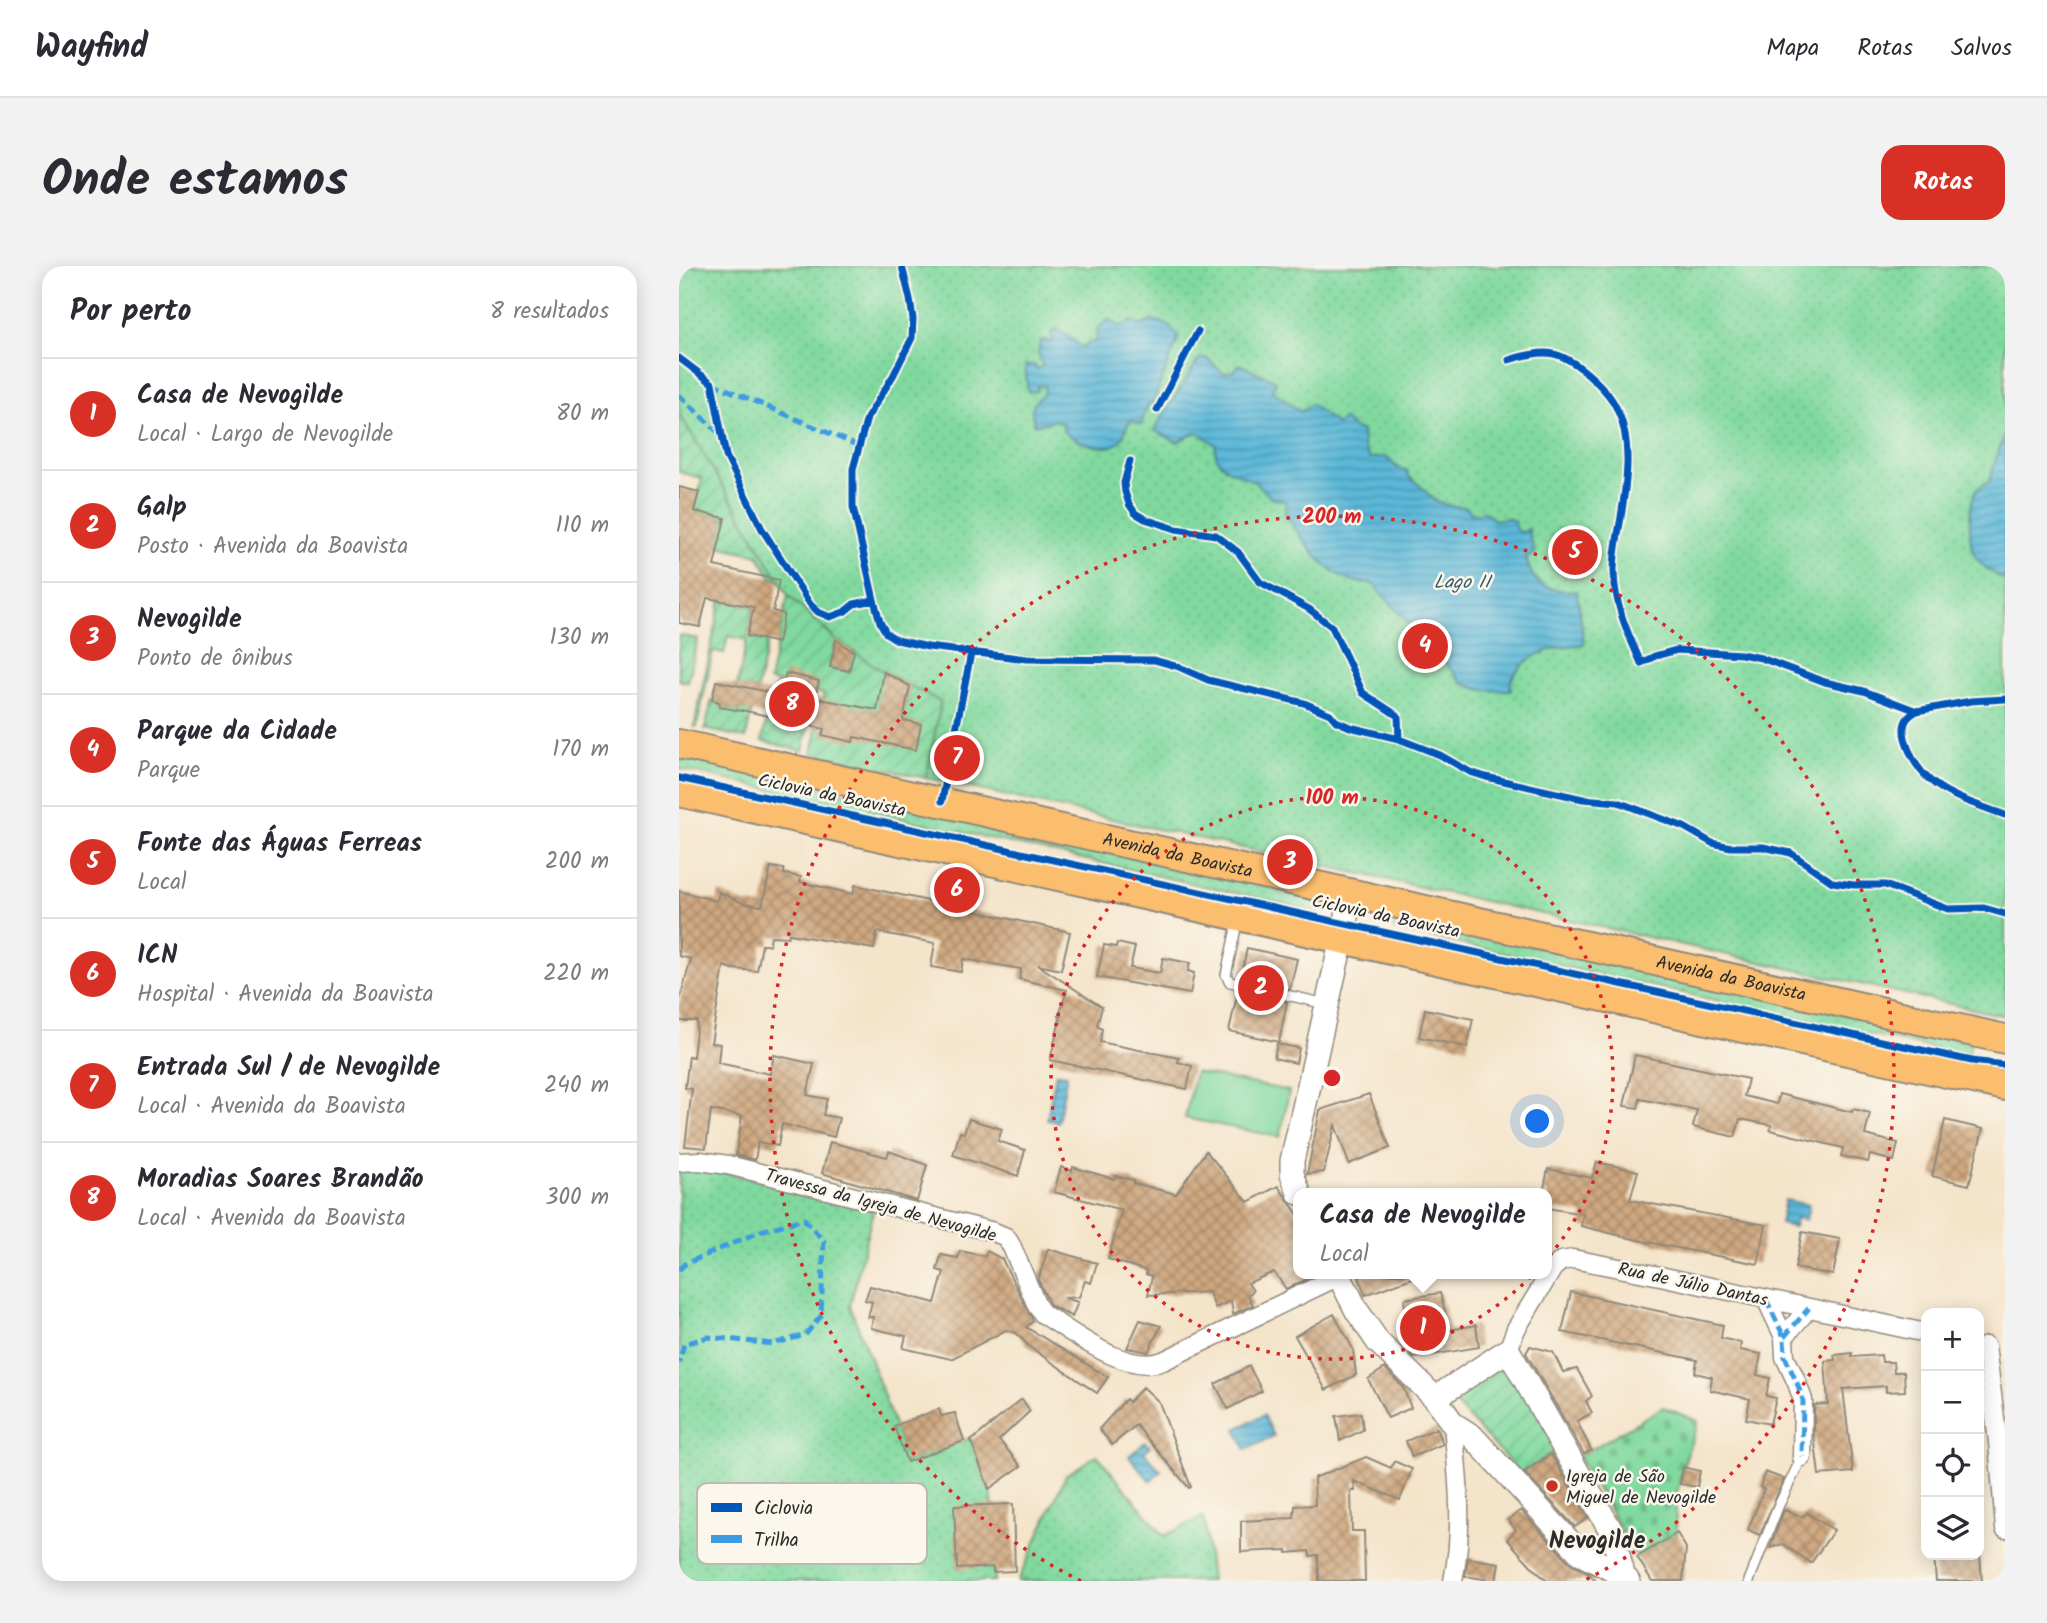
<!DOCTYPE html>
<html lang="pt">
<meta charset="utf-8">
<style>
:root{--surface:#fff;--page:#f2f2f3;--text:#2b2b33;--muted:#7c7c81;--line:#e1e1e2;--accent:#d93025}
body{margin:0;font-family:Kalam,sans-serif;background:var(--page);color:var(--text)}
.controls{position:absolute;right:21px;bottom:21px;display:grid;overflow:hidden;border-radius:14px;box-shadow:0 4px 18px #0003}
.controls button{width:63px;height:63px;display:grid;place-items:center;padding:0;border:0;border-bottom:2px solid var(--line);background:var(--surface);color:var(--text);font:35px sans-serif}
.you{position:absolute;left:859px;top:856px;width:24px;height:24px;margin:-18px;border:5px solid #fff;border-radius:50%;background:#1a73e8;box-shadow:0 0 0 10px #1a73e833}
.badge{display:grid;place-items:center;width:46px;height:46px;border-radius:50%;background:var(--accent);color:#fff;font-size:23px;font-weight:700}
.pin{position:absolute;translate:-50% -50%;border:4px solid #fff;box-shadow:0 2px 7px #0006}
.popup{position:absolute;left:614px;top:922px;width:259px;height:91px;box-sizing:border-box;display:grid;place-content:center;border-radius:14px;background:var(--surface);filter:drop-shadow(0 2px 5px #0005);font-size:23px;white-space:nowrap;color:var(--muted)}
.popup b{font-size:26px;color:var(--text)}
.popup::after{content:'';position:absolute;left:50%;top:100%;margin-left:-14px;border:14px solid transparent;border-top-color:var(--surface)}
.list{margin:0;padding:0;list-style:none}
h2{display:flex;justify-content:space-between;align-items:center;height:91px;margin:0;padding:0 28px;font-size:30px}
h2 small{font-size:23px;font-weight:400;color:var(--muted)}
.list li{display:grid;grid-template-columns:46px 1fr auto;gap:21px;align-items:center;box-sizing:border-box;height:112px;padding:0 28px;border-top:2px solid var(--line)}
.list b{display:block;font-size:26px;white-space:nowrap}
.list p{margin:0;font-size:23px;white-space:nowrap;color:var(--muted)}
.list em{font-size:23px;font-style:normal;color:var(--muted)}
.icon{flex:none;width:38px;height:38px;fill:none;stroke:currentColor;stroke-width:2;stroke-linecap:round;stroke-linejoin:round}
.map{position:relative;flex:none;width:1326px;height:1315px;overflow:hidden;border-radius:21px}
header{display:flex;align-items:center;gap:42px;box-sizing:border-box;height:98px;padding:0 35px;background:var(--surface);border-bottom:2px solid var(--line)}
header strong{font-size:33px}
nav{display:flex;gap:38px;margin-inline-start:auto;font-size:24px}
.intro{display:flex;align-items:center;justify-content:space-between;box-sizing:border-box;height:168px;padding:0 42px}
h1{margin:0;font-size:49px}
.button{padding:18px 32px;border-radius:21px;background:var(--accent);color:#fff;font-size:24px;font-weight:700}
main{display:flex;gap:42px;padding:0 42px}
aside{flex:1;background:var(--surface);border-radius:21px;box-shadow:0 4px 18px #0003}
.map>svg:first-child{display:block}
</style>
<header>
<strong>Wayfind</strong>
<nav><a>Mapa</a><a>Rotas</a><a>Salvos</a></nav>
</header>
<div class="intro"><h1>Onde estamos</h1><a class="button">Rotas</a></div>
<main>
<aside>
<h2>Por perto<small>8 resultados</small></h2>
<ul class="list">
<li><span class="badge">1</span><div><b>Casa de Nevogilde</b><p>Local · Largo de Nevogilde</p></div><em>80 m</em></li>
<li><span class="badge">2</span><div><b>Galp</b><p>Posto · Avenida da Boavista</p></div><em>110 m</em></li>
<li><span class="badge">3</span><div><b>Nevogilde</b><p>Ponto de ônibus</p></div><em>130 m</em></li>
<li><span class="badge">4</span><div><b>Parque da Cidade</b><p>Parque</p></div><em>170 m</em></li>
<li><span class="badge">5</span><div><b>Fonte das Águas Ferreas</b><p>Local</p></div><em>200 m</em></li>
<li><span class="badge">6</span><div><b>ICN</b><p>Hospital · Avenida da Boavista</p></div><em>220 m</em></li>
<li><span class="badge">7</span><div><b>Entrada Sul / de Nevogilde</b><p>Local · Avenida da Boavista</p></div><em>240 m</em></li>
<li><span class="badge">8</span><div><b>Moradias Soares Brandão</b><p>Local · Avenida da Boavista</p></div><em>300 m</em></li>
</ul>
</aside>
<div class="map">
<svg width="1326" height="1315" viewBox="0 0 1326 1315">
<defs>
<pattern id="grass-dots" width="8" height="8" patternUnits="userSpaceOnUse" patternTransform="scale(1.75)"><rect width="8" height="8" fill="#80d99f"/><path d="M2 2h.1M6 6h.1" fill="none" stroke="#6fba89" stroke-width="1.8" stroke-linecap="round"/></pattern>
<pattern id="cemetery-stones" width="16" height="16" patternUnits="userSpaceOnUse" patternTransform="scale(1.75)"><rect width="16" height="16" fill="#80d99f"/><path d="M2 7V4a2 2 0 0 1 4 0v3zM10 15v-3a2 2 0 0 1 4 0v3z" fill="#6fba89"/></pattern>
<pattern id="garden-furrows" width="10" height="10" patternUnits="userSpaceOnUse" patternTransform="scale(1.75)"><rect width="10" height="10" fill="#80d99f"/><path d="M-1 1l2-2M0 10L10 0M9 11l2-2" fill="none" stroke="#6fba89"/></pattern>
<pattern id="water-rules" width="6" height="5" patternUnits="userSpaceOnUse" patternTransform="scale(1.75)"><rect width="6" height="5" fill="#5bb8d9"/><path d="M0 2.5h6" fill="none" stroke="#4b96b0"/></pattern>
<pattern id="building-cross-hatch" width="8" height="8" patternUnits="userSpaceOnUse" patternTransform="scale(1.75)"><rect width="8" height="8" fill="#cfa880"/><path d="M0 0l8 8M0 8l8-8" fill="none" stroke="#a88969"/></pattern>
</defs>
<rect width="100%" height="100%" fill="#fbf7ec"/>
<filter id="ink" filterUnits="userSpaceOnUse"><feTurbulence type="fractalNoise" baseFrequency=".0143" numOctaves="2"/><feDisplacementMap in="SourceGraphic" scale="14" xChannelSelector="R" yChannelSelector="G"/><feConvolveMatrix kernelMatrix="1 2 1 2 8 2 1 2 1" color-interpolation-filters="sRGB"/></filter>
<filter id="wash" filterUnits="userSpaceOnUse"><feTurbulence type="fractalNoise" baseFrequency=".00686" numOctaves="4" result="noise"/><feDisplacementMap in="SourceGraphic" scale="28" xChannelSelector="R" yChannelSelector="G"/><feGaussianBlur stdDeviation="1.57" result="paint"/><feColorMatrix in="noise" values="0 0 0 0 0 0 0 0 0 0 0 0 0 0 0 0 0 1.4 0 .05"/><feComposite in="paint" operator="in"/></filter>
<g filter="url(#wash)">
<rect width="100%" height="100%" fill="#f4e4ca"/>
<!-- grass -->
<path fill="url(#grass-dots)" stroke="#568265" stroke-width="2" d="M0,0H1326V750L247,512L262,436L205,406L157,374L109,329L0,147Z
M0,490L644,633L641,646L0,503Z
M717,650L1292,776L1289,790L714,663Z
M7,899L196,937L171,1040L200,1116L228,1196L291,1172L313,1230L316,1315H0V900Z
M418,1189L485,1270L524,1251L526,1258L532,1315H339L387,1209Z"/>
<!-- cemetery -->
<path fill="url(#cemetery-stones)" stroke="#568265" stroke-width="2" d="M984,1141L1019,1155C1007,1191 992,1228 998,1267L958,1291L899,1191Z"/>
<!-- garden -->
<path fill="url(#garden-furrows)" stroke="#568265" stroke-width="2" d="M0,147L100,314L93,312L79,289L39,280L46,252L15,245L23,212L0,206Z
M109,329L157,374L151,401L170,405L175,386L205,406L226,442L231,420L262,436L247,512L133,487L145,428L130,424L107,408L104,418L90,415Z
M42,334L75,341L69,370L89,375L78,424L58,420L68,374L49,370L45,387L34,385L18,461H15Z
M0,369L19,373L9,416L0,414Z
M33,434L41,436V441L62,445L64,442L73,444L67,472L26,463Z
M89,450L130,459L124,485L83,475Z
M826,1091L879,1183L842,1208L768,1129Z"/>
<!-- pitch -->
<path fill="#80d99f" stroke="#568265" stroke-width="2" d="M516,806L610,825L601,871L506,852Z"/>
<!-- water -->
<path fill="url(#water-rules)" stroke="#437282" stroke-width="2" d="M431,53L441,61L453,55L462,60C478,49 490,58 500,71L473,138H469L462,159L451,154C447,160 446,170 441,175C427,189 396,175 384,165V158L376,154L356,159C351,145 351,137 365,128L366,120H358V125L349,126L346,99H356L357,103L364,100L359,87L362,74L372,76L374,72L372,66L374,64L378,63L404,82L410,77L416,76L419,61Z
M525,92L529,93L544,107L555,105L560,98L597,115L593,124L622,146L632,138L658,159L664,153L675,163L683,165C684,175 683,185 691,192C710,192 704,186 718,202L728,204L730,211C740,217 743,222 751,230C760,239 776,241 788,241C791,248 797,250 804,245L816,254L829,252L836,256V262L841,266H845L849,263L856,288L847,291C853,322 870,325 898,325L905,378C879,381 856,384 839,404C833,411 831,414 832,424C814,425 801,426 784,417L693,317C650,319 629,279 606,248L607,236L600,233H593C588,228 583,222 577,217C561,206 532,204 537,179L519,166C510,168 506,174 497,176L475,164L520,93Z
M1326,165V314C1314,308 1303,301 1296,290C1289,276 1289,239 1297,225C1300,220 1305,218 1310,216Z
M377,807L388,808L379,856L368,854Z
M1106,934L1130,939L1127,954L1117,952L1115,961L1101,958Z
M585,1149L595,1170L567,1184L557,1163Z
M466,1176L471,1181L465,1186L482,1205L471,1215L450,1190Z"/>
<g id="blocks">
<!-- building -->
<path fill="url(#building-cross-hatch)" d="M0,221L20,226L15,245L46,252L35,300L100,314L94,345L105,348L99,377L68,370L75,341L28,332L21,361L0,357Z
M157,374L175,386L170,405L151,401Z
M205,406L231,420L224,454L242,458L237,484L175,471L174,476L143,469L145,463L63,444V445L40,441L41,436L33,434L37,415L94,427L97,417L104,418L107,407L140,415L136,432L198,444Z
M92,601L105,603V608L122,611L121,616L174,628L176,619L391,666L382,704L359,699L423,741L418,760L423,763L421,776L500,792L499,796L513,800L508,823L371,794L382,750H380L388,724L340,713L342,703L284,693L282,706L252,701L256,677L198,666L195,683L110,668L109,671L92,670L90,679H83L78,705L54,703L45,700L32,777L41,778L39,797L91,808L95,789L135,798L128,829L148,833L144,849L160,852L155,871L103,858L99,880L79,876L76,894L57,889L63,850L32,844L27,882L6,880L13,823L6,822L10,790L14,791L18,755H0V736L12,693L0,690V625L38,635L40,626L64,637L83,640Z
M438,677L456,681L451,702L481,707L484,692L511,697L509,705L515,707L511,728L418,711L425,679L437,681Z
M568,682L618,693L611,723L562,711Z
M559,725L608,736L600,776L550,765Z
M746,743L794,753L788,781L740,771Z
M598,778L620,782L617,797L595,792Z
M956,789L1069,813L1065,830L1098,838L1100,828L1173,846L1174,843L1191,847L1186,869L1219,877L1215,895L1191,889L1189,896L1162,890L1164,882L1091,864L1092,859L1061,853L1056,871L1014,861L1018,844L961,833L959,842L945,840Z
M690,828L711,882L670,898L656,859L645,906L628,908L641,844Z
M290,853L323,863L319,875L346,884L339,910L274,889L281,866L285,867Z
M1266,854L1304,863L1290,919L1253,910Z
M151,876L208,891L210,885L248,899L238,935L143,907Z
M527,885L569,936L599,920L620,950V1008H639L607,1023L595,1006L569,1017L574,1025L569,1029L574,1039L554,1048L552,1035L536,1042L530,1026L469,1029L473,1010L467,1008L468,1005L429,993L443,944L375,926L382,901L393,905L394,901L435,913L436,910L454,914V917L497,928Z
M918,896L959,905L951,934L1087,959L1079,998L963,975L902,960L904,948L868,942V927H864L869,903L913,912Z
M1123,966L1161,973L1154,1009L1116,1002Z
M369,983L418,997L412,1017L406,1015L400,1031L385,1032L399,1036L393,1051L371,1039L359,1014Z
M281,985L306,990L308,985L323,993L354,1055L347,1061L429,1111L418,1127L352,1082L337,1067L327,1064L272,1093L224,1082L227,1070L192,1062L194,1051H189L193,1036L186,1034L191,1020L256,1037L265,1006L258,1004L262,989L279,992Z
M690,1008H739V1010L686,1029L680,1011Z
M892,1026L1044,1059L1042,1072L1062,1077L1061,1084L1082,1088L1078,1109L1091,1112L1087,1130L1097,1132L1091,1158L1067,1153L1071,1133L1031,1124L1033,1111L1016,1107L1018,1094L883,1066Z
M761,1027L771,1064L797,1059L800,1081L735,1092L732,1089L725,1033Z
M655,1048L674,1083L677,1109L647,1124L616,1070Z
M461,1054L482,1060L469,1086L448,1082Z
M851,1080L874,1086L884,1106L898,1103L913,1130L907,1135L913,1147L898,1155L912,1184L905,1188L847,1087Z
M1173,1087V1091L1202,1089L1203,1096H1214L1215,1106H1225L1226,1125L1207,1126V1120L1164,1123L1174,1206L1140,1209L1135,1169V1139L1149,1138L1146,1095L1156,1094L1155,1089Z
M570,1100L583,1125L549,1143L536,1118Z
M706,1102L724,1121L732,1142L709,1152L689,1113Z
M464,1121L480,1136L512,1221L510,1222L457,1159L433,1179L420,1163L447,1133L450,1136Z
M343,1133L351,1145L320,1174L342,1200L310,1223L292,1175Z
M260,1143L262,1150L276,1147L285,1175L228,1196L215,1160Z
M682,1147L684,1164L661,1175L657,1150Z
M758,1162L764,1178L733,1191L727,1175Z
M872,1188L909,1252L896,1261L845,1206Z
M687,1191L712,1202L715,1195L733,1203L721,1234L675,1215L676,1225H672L673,1265H685L686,1315H640L639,1289L631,1290L630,1285L608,1287V1284L562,1286V1255L615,1252L616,1240L636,1239L635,1212Z
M1004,1201L1021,1205L1018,1221L1001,1218Z
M1086,1206L1105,1213L1081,1269L1069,1264L1085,1223L1081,1221Z
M334,1238L336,1305L314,1306V1301L278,1303L275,1240Z
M842,1244L892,1298L909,1307L917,1315H868L856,1304L828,1273L837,1264L829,1254Z
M1105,1244L1123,1251L1128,1247L1155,1264L1132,1297L1104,1278L1091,1282Z
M998,1267L1007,1282L1004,1315H973L958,1291Z
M1255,1289H1301L1303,1315H1257Z
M789,1292L820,1297L817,1315L786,1310Z"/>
</g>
</g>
<g filter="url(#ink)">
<use href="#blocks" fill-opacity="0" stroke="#90887a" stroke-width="2"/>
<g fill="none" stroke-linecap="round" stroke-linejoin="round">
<defs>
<path id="service" d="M559,653L547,709L551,716L647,738
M1070,1315L1099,1241L1123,1191"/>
<path id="minor" d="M0,896L21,895L49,899L315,966L327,971L333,981L358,1040L364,1048C395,1067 447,1109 484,1095L660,1010
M1087,1033L1105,1071L1106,1091L1118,1117L1124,1134L1123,1191
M1105,1071L1130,1042
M1307,1080L1319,1176L1326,1263
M829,1084L837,1063L874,1002L882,995L894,993L981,1010L1247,1067
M774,1158C779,1211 785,1262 774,1315"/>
<path id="tertiary" d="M620,927L613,908V895L673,628
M659,1008L678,1045L699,1076L756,1132
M944,1309L934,1268L829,1084L756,1132L774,1158L793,1170L902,1288L944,1309L949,1315"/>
<g id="primary">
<path id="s1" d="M0,478L1326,773"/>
<path d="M0,526L1326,820"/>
</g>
</defs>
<!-- service casing -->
<use href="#service" stroke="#90887a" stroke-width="12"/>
<!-- minor casing -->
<use href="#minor" stroke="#90887a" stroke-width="21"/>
<!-- tertiary casing -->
<use href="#tertiary" stroke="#90887a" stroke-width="26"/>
<!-- primary casing -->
<use href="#primary" stroke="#90887a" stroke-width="32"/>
<!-- service -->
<use href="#service" stroke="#fff" stroke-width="9"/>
<!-- minor -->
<use href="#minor" stroke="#fff" stroke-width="18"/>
<!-- tertiary -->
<use href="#tertiary" stroke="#fff" stroke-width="23"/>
<!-- primary -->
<use href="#primary" stroke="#fbbd6e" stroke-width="28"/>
<!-- quiet -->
<path stroke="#3d9ce1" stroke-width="5" stroke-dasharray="10 5" stroke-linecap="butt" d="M33,117L180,180
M0,129L43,170
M0,1004L6,998L82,965L125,953L145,975L142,1050L126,1069L94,1078L29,1071L5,1078L0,1096
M1087,1033L1105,1071L1106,1091L1118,1117L1124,1134L1123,1191
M1105,1071L1130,1042"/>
<defs>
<path id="cycleway" d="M223,0L231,33L234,53L233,72L214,110L188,152L174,203V241L195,334L201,356L207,367L218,374L249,381L348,393L475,394L500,401L529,414L625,437L651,448L657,455L671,461L720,473
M0,92L33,117L47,190L83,263L131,338L139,346L151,351L165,346L175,338L195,334
M830,94C866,83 880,83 909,108C919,117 931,128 937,141C955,176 947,220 941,257C938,273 935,289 935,305C935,338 949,368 962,397L976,390L998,384L1062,388L1082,392L1146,416L1185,425L1238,445L1292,435L1326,433
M478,144L519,65
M451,195L445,217L446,226L450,238L456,247L466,253L497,263L537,269L559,286L581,316L630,343L653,361L684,427L719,450L720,473L761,489L791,506L807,511L904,533L939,536L1005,561L1033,577L1052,581H1084L1112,587L1153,616L1175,619H1206L1269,643L1305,642L1326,648
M1238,445C1226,451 1223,459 1226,472C1239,524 1281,532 1326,549
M0,512L1293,795L1326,799
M263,535L292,387"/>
</defs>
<!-- cycleway casing -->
<use href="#cycleway" stroke="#fbf7ec" stroke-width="11"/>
<!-- cycleway -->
<use href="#cycleway" stroke="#0057b8" stroke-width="7"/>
</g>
</g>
<!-- distance rings -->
<g fill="none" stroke="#d62828" stroke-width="3.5" stroke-dasharray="3.5 7">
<circle cx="653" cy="812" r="281"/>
<path d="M402 1315A562 562 0 1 1 904 1315"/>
</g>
<!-- markers -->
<circle fill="#c8321e" stroke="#fbf7ec" stroke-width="2.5" cx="873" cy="1220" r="7"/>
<g text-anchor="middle" stroke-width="5" stroke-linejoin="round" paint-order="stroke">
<!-- street labels -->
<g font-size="18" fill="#2b2b2b" stroke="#fbf7ec">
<text transform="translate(153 529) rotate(12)" y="6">Ciclovia da Boavista</text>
<text dy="6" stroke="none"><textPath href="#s1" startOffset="511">Avenida da Boavista</textPath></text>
<text transform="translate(707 650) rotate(12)" y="6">Ciclovia da Boavista</text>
<text dy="6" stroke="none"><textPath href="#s1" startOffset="1078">Avenida da Boavista</textPath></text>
<text transform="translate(202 939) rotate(15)" y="6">Travessa da Igreja de Nevogilde</text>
<text transform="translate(1014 1018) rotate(12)" y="6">Rua de Júlio Dantas</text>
</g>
<!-- poi labels -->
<g font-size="18" fill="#2b2b2b" stroke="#fbf7ec" text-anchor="start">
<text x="887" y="1216">Igreja de São<tspan x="887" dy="21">Miguel de Nevogilde</tspan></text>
</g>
<!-- water labels -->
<g font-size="19" font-style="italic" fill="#3c5c68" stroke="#fbf7ec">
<text x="783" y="322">Lago II</text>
</g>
<!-- district labels -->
<g font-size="24" font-weight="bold" fill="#2b2b2b" stroke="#fbf7ec">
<text x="918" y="1282">Nevogilde</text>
</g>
</g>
<!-- legend -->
<rect x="18" y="1217" width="230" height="81" rx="10" fill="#fbf7ec" stroke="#bdbab2" stroke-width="2"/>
<rect x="32" y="1237" width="31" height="9" fill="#0057b8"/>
<rect x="32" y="1269" width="31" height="8" fill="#3d9ce1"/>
<g font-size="19" fill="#2b2b2b">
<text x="75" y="1248">Ciclovia</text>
<text x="75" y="1280">Trilha</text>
</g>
<circle cx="653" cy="812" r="10" fill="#d62828" stroke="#fbf7ec" stroke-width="3.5"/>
<g font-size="21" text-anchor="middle" font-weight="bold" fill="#d62828" stroke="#fbf7ec" stroke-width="5" stroke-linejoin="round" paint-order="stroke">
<text x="653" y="257">200 m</text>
<text x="653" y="538">100 m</text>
</g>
</svg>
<div class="controls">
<button>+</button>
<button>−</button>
<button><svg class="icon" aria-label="locate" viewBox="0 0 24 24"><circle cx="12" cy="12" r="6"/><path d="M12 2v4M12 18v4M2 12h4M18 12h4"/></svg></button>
<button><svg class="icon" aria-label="layers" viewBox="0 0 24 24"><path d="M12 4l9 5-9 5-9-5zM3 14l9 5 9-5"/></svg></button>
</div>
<div class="you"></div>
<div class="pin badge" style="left:744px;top:1062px">1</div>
<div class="popup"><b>Casa de Nevogilde</b>Local</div>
<div class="pin badge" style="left:582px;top:722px">2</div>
<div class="pin badge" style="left:611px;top:596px">3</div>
<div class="pin badge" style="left:746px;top:380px">4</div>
<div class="pin badge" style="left:896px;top:286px">5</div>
<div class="pin badge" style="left:278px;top:624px">6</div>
<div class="pin badge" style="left:278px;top:492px">7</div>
<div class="pin badge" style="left:113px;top:438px">8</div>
</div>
</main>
